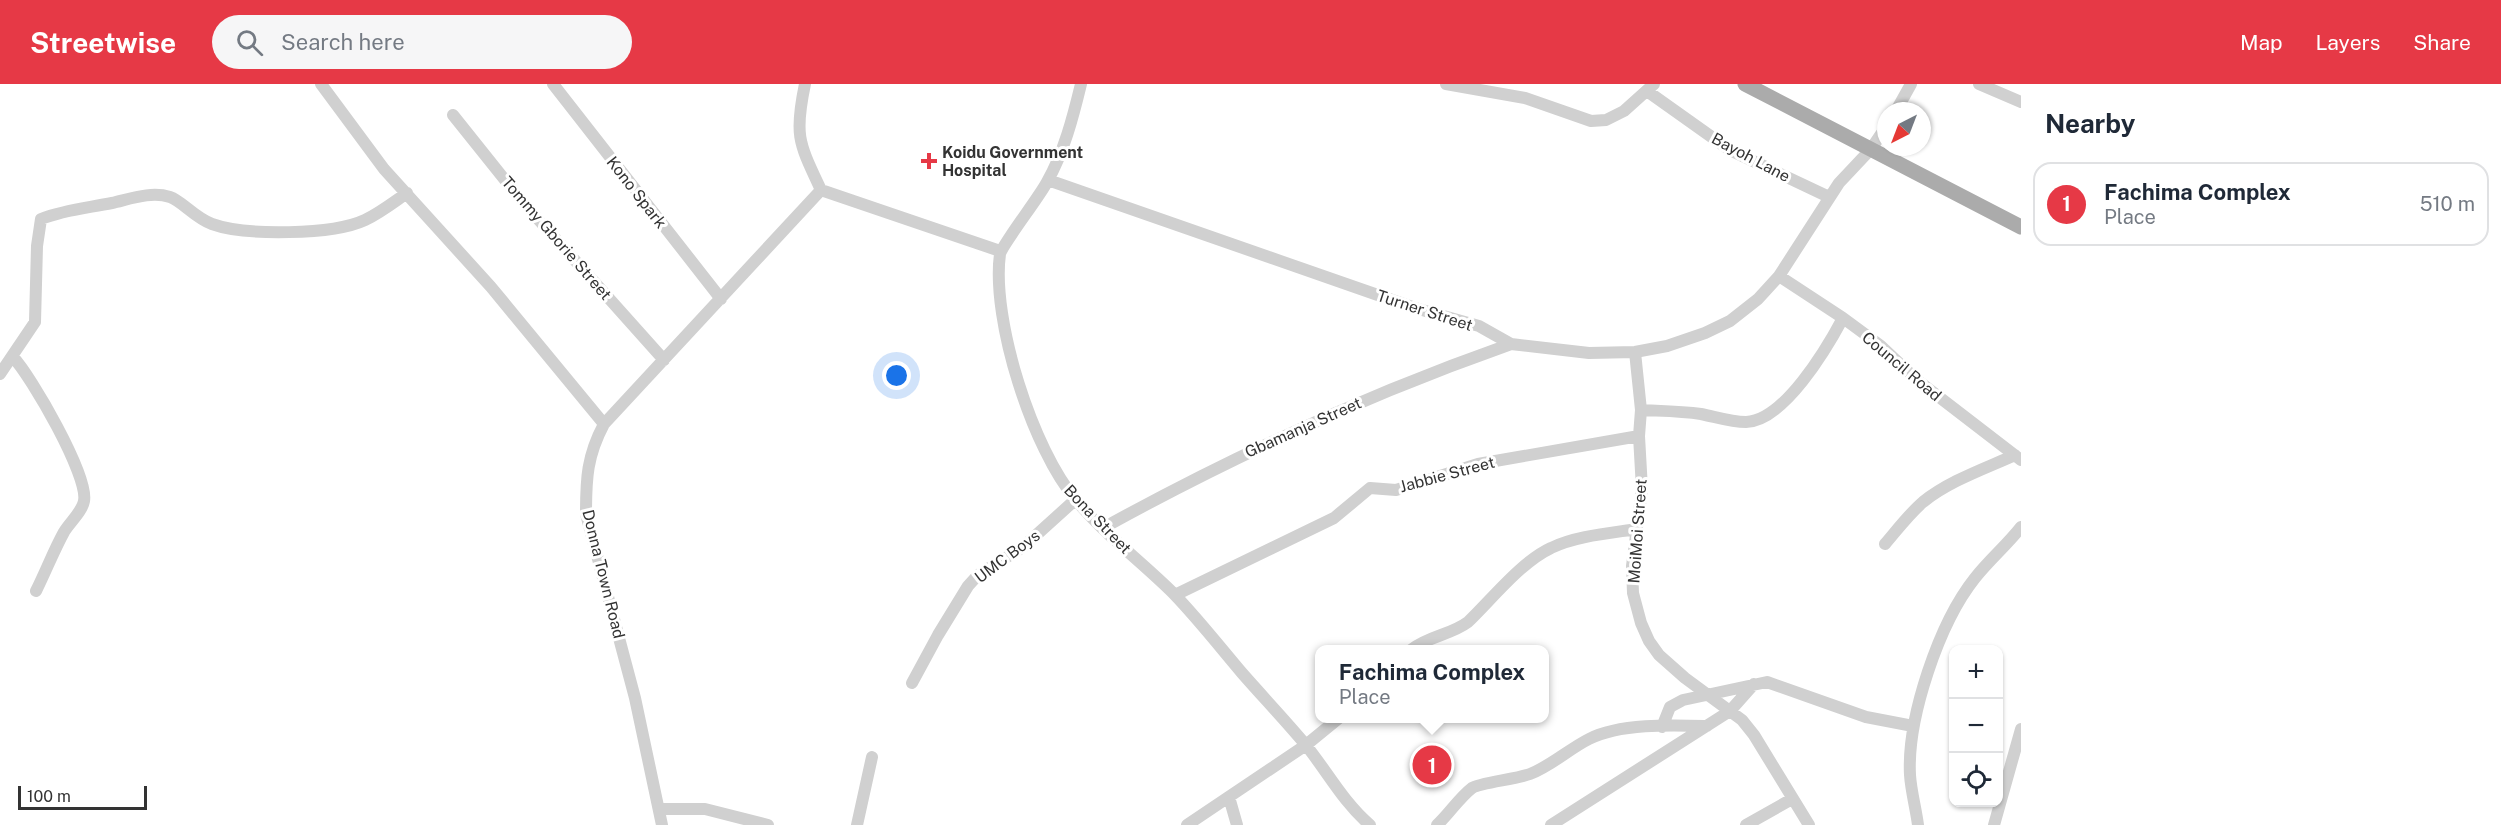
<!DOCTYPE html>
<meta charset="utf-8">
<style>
:root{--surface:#fff;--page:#f6f6f7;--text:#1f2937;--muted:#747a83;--line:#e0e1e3;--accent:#e63946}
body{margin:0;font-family:"Public Sans",sans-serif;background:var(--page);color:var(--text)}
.controls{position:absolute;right:18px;bottom:18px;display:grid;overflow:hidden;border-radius:12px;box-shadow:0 2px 4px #0004}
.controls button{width:54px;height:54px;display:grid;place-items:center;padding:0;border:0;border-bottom:2px solid var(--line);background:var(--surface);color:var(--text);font:30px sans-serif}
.compass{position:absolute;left:1877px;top:18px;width:54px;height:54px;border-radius:50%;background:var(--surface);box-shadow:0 2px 4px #0004;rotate:222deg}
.scale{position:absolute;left:18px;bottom:15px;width:129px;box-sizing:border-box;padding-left:6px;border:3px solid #333;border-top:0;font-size:16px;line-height:21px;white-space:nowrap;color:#333;-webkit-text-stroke:4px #fff;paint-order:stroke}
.you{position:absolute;left:897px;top:292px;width:21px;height:21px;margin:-15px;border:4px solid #fff;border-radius:50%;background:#1a73e8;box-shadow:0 0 0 9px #1a73e833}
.badge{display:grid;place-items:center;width:39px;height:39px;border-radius:50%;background:var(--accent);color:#fff;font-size:20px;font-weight:700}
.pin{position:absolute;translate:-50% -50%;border:3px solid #fff;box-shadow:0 2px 6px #0006}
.popup{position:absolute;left:1315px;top:561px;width:234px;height:78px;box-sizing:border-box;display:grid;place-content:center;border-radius:12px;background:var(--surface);filter:drop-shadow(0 2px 4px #0005);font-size:20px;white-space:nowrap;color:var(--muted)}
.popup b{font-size:22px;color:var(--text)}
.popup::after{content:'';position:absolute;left:50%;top:100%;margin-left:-12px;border:12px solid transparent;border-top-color:var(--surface)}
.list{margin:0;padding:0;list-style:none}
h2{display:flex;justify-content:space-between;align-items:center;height:78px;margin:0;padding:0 24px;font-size:26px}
h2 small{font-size:20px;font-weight:400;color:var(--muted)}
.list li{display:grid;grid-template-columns:39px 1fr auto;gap:18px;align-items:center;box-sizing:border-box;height:84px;margin:0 12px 12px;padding:0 12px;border:2px solid var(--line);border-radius:18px}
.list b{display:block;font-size:22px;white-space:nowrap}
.list p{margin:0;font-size:20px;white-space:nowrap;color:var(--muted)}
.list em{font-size:20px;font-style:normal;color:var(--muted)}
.icon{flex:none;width:33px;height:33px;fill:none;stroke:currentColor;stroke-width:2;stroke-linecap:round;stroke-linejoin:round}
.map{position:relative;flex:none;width:2021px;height:741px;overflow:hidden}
header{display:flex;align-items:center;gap:36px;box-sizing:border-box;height:84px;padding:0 30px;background:var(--accent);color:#fff}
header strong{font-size:28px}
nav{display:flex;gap:33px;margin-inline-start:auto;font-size:21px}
.search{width:420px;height:54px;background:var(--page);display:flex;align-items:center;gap:15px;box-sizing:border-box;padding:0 21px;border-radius:33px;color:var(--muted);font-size:22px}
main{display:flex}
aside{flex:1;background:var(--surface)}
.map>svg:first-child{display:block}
</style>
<header>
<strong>Streetwise</strong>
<div class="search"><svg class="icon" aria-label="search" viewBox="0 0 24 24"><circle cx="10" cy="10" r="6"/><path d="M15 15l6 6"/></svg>Search here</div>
<nav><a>Map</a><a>Layers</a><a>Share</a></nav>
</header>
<main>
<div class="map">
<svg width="2021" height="741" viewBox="0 0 2021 741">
<rect width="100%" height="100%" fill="#fff"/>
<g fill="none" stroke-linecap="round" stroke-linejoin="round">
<!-- minor -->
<path stroke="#d0d0d0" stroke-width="12" d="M321,0L384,85L491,203L604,340
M553,0L721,215
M805,0C794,52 799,59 821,106
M1081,0C1073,33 1064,68 1047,98C1040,112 1002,161 1000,170C991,236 1033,366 1076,416C1105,451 1142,478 1174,510C1198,535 1220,563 1242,589C1263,613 1285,636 1305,660C1327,687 1343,718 1370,741
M1446,0L1525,14L1591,37L1606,36L1624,27L1654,0
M1979,0L2021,18
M1647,7L1730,66L1829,113
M1896,27L1911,0
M453,31L521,116L664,276
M1048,96L1415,224L1479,242L1511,260L1589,269L1635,268L1667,262L1705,249L1730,237L1758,215L1779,192L1839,99L1871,65L1886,43
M821,106L1000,167
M1779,192L1843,234L1881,262L1917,296L2021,376
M1635,268L1641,326L1639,352L1642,405L1632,482L1633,509L1641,539L1649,557L1659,571L1685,594L1742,636L1754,651L1809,741
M13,273C31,292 89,392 84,417C82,428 70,438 64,448C54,466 46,487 36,507
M0,290L35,238L37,162L41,135C64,126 87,124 112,119C130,115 151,107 170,113C182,117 195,134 212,140C245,152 333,151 365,136C380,129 394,118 407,109
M1641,326C1661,327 1681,327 1701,330C1716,333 1731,338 1746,338C1784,337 1827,264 1843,234
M1103,444C1235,371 1369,310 1511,260
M1885,460C1897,446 1909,430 1923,418C1949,397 1984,385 2015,371
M1175,511L1334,434L1370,404L1396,406L1478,380L1639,352
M1411,566C1428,552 1451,551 1468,538C1492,515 1521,478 1551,464C1575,452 1611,449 1637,445
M912,599L938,551L968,502L978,491L1023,463L1075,416
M1662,643L1670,623L1683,616L1767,598L1866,633L1913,642
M1229,713L1237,741
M659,725H705L768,741
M662,741L635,614L586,430C586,394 587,372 604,340L821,106
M857,741L872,673
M1187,741L1306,661L1339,634
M1437,741C1449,730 1459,714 1472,704C1479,699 1517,695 1530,690C1551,682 1569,665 1589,655C1620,639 1673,641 1707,642
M1551,741L1730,627L1754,600
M1746,741L1792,715
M1918,741C1916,725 1911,707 1910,691C1907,634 1939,539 1975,494C1989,476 2007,461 2021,443
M1994,741L2021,645"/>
<!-- major -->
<path stroke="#ababab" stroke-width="15" d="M1745,0L2021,143"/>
</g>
<!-- markers -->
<path fill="#e63946" stroke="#fff" stroke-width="2" d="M926 68h6v6h6v6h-6v6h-6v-6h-6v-6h6z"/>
<g text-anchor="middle" stroke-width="6" stroke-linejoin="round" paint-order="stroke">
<!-- poi labels -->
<g font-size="16" font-weight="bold" fill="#333" stroke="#fff" text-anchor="start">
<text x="942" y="74">Koidu Government<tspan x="942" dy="18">Hospital</tspan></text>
</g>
<!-- street labels -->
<g font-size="16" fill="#333" stroke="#fff">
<text transform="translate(1751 73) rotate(28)" y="6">Bayoh Lane</text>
<text transform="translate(637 108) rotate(52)" y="6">Kono Spark</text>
<text transform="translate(557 154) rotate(49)" y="6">Tommy Gborie Street</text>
<text transform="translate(1425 226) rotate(18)" y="6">Turner Street</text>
<text transform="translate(1902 282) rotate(40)" y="6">Council Road</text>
<text transform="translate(1303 343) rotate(-24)" y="6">Gbamanja Street</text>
<text transform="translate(1447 390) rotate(-15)" y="6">Jabbie Street</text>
<text transform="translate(1098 435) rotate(46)" y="6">Bona Street</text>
<text transform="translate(1637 447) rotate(-86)" y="6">MoiMoi Street</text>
<text transform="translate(1007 472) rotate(-37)" y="6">UMC Boys</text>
<text transform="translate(604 490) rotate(76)" y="6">Donna Town Road</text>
</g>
</g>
</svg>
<div class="controls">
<button>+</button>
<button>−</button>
<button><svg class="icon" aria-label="locate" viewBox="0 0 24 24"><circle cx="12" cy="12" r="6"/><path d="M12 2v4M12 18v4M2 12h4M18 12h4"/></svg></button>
</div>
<svg class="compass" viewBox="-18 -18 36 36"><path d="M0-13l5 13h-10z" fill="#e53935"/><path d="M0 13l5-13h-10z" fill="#747a83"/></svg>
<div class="scale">100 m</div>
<div class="you"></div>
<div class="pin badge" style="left:1432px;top:681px">1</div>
<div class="popup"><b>Fachima Complex</b>Place</div>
</div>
<aside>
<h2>Nearby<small></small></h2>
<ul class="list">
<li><span class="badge">1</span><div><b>Fachima Complex</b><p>Place</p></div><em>510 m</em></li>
</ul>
</aside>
</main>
